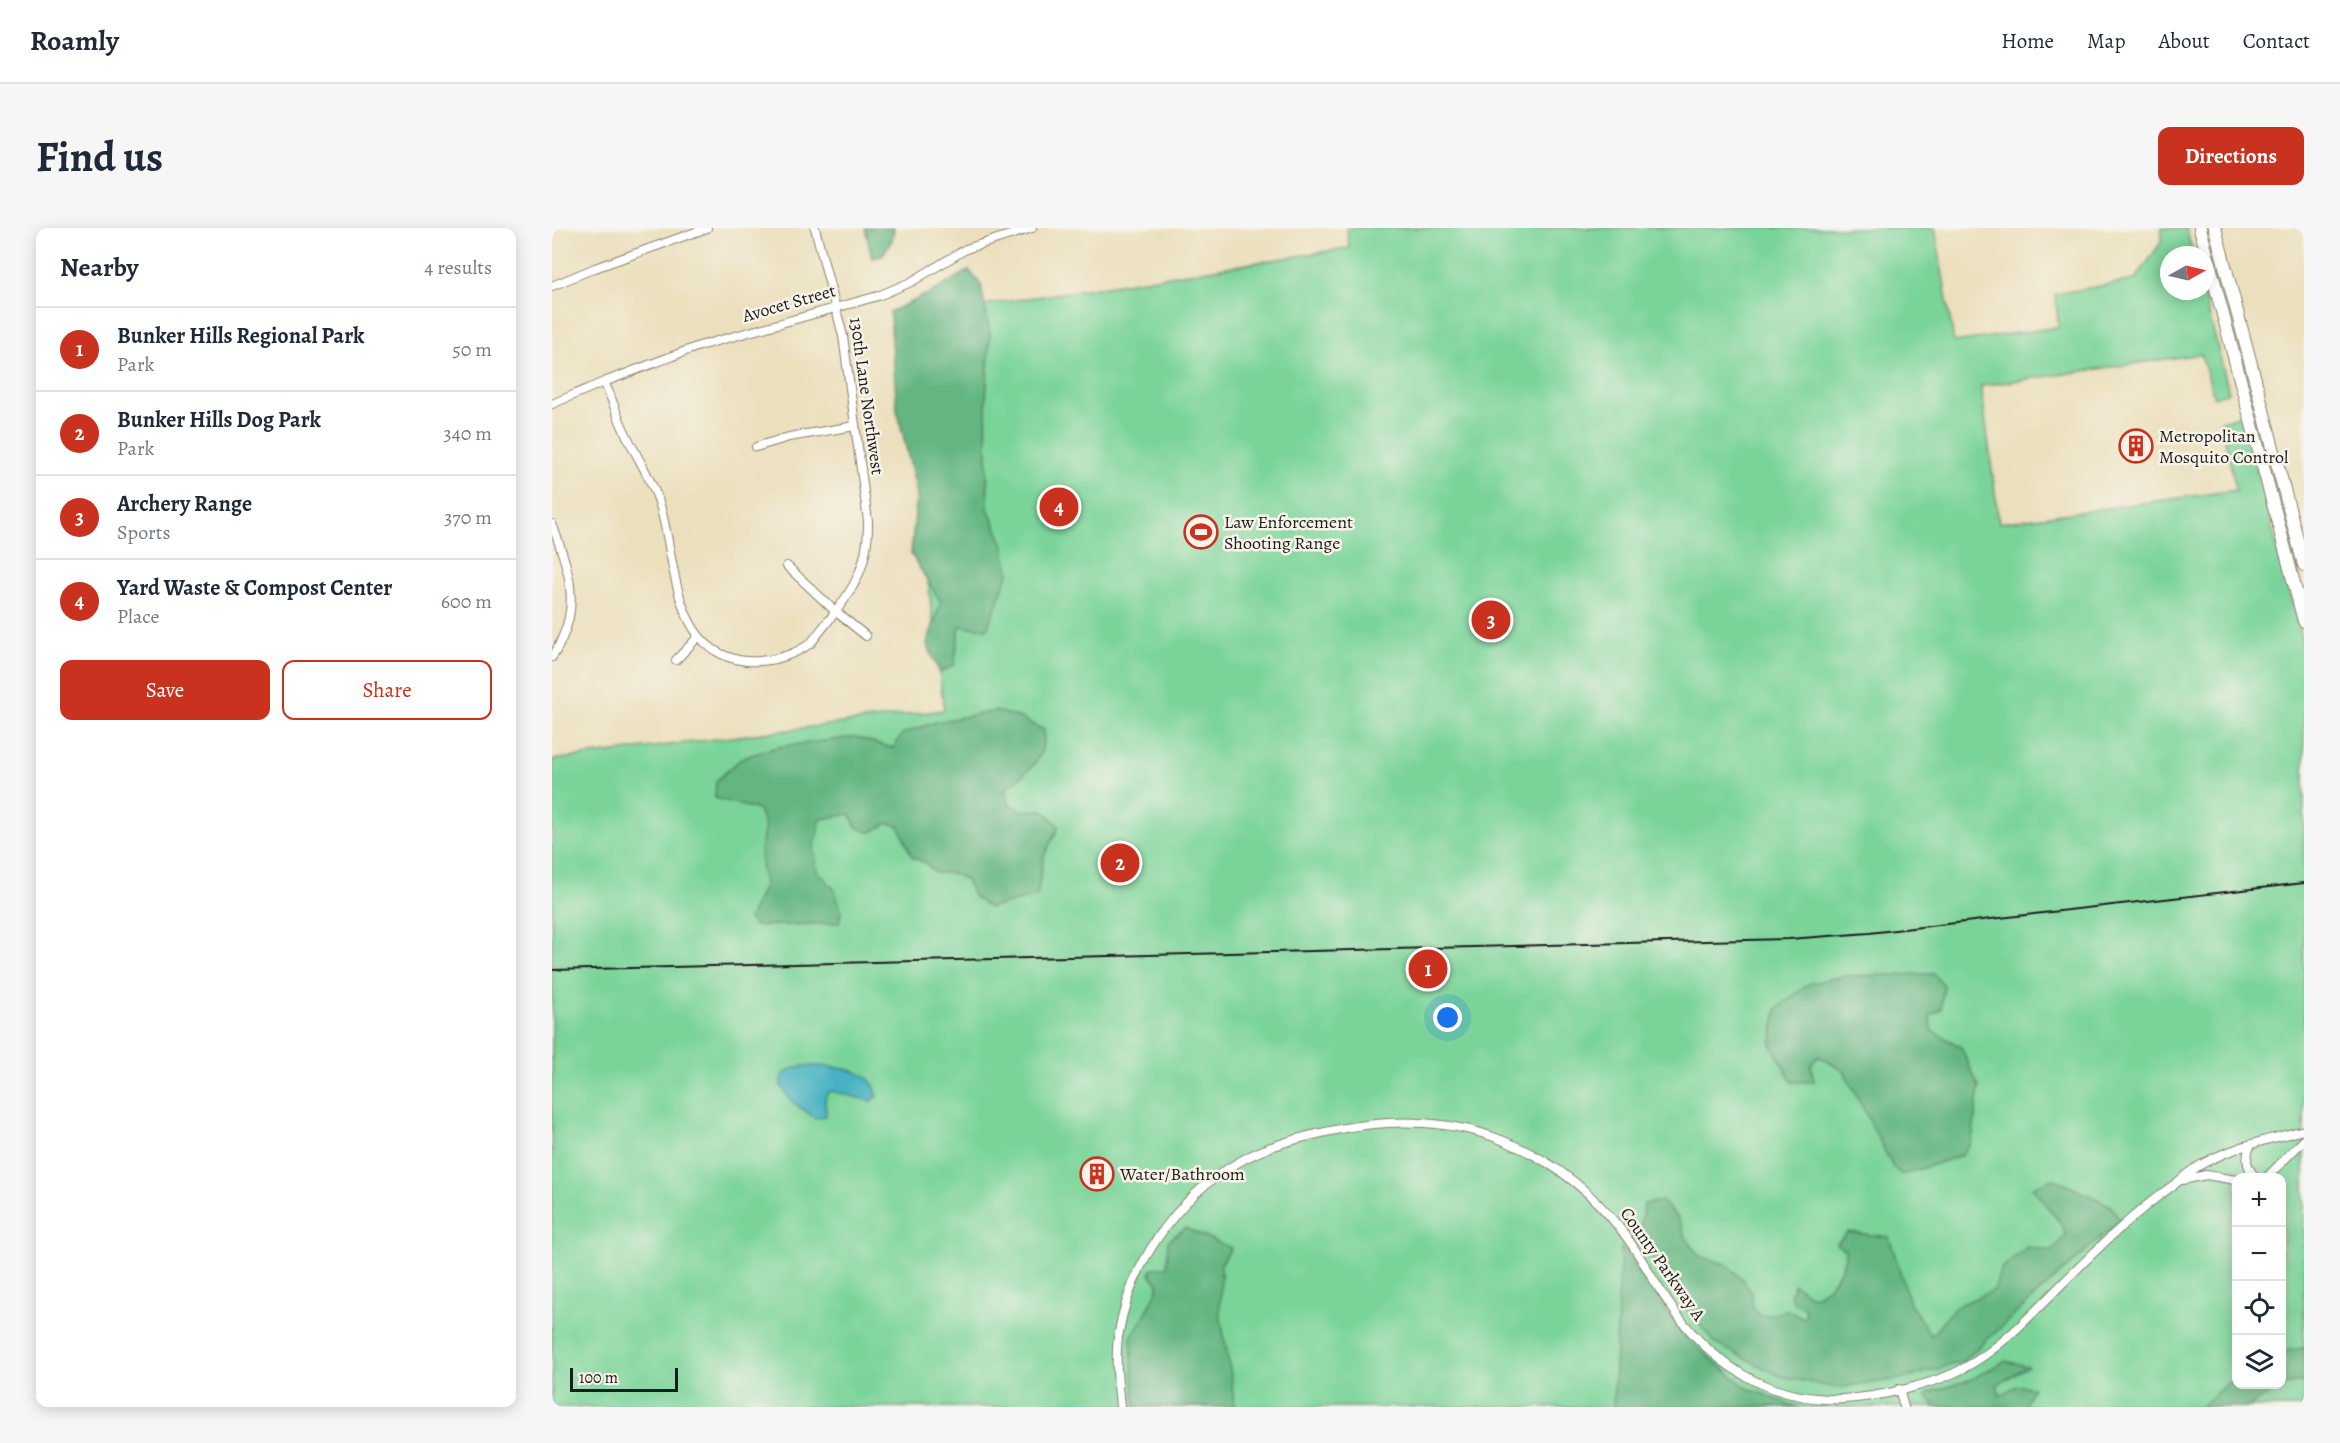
<!DOCTYPE html>
<meta charset="utf-8">
<style>
:root{--surface:#fff;--page:#f6f6f7;--text:#1f2937;--muted:#747a83;--line:#e0e1e3;--accent:#c8321e}
body{margin:0;font-family:Alegreya,serif;background:var(--page);color:var(--text)}
.controls{position:absolute;right:18px;bottom:18px;display:grid;overflow:hidden;border-radius:12px;box-shadow:0 3px 15px #0003}
.controls button{width:54px;height:54px;display:grid;place-items:center;padding:0;border:0;border-bottom:2px solid var(--line);background:var(--surface);color:var(--text);font:30px sans-serif}
.compass{position:absolute;left:1608px;top:18px;width:54px;height:54px;border-radius:50%;background:var(--surface);box-shadow:0 3px 15px #0003;rotate:82deg}
.scale{position:absolute;left:18px;bottom:15px;width:108px;box-sizing:border-box;padding-left:6px;border:3px solid #1c1c1c;border-top:0;font-size:16px;line-height:21px;white-space:nowrap;color:#1c1c1c;-webkit-text-stroke:4px #f7f3e8;paint-order:stroke}
.you{position:absolute;left:896px;top:790px;width:21px;height:21px;margin:-15px;border:4px solid #fff;border-radius:50%;background:#1a73e8;box-shadow:0 0 0 9px #1a73e833}
.badge{display:grid;place-items:center;width:39px;height:39px;border-radius:50%;background:var(--accent);color:#fff;font-size:20px;font-weight:700}
.pin{position:absolute;translate:-50% -50%;border:3px solid #fff;box-shadow:0 2px 6px #0006}
.list{margin:0;padding:0;list-style:none}
h2{display:flex;justify-content:space-between;align-items:center;height:78px;margin:0;padding:0 24px;font-size:26px}
h2 small{font-size:20px;font-weight:400;color:var(--muted)}
.list li{display:grid;grid-template-columns:39px 1fr auto;gap:18px;align-items:center;box-sizing:border-box;height:84px;padding:0 24px;border-top:2px solid var(--line)}
.list b{display:block;font-size:22px;white-space:nowrap}
.list p{margin:0;font-size:20px;white-space:nowrap;color:var(--muted)}
.list em{font-size:20px;font-style:normal;color:var(--muted)}
.actions{display:flex;gap:12px;padding:18px 24px}
.actions a{flex:1;padding:14px 0;border:2px solid var(--accent);border-radius:12px;text-align:center;font-size:21px;color:var(--accent)}
.actions .main{background:var(--accent);color:#fff}
.icon{flex:none;width:33px;height:33px;fill:none;stroke:currentColor;stroke-width:2;stroke-linecap:round;stroke-linejoin:round}
.map{position:relative;flex:none;width:1752px;height:1179px;overflow:hidden;border-radius:12px}
header{display:flex;align-items:center;gap:36px;box-sizing:border-box;height:84px;padding:0 30px;background:var(--surface);border-bottom:2px solid var(--line)}
header strong{font-size:28px}
nav{display:flex;gap:33px;margin-inline-start:auto;font-size:21px}
.intro{display:flex;align-items:center;justify-content:space-between;box-sizing:border-box;height:144px;padding:0 36px}
h1{margin:0;font-size:42px}
.button{padding:15px 27px;border-radius:12px;background:var(--accent);color:#fff;font-size:21px;font-weight:700}
main{display:flex;gap:36px;padding:0 36px}
aside{flex:1;background:var(--surface);border-radius:12px;box-shadow:0 3px 15px #0003}
.map>svg:first-child{display:block}
</style>
<header>
<strong>Roamly</strong>
<nav><a>Home</a><a>Map</a><a>About</a><a>Contact</a></nav>
</header>
<div class="intro"><h1>Find us</h1><a class="button">Directions</a></div>
<main>
<aside>
<h2>Nearby<small>4 results</small></h2>
<ul class="list">
<li><span class="badge">1</span><div><b>Bunker Hills Regional Park</b><p>Park</p></div><em>50 m</em></li>
<li><span class="badge">2</span><div><b>Bunker Hills Dog Park</b><p>Park</p></div><em>340 m</em></li>
<li><span class="badge">3</span><div><b>Archery Range</b><p>Sports</p></div><em>370 m</em></li>
<li><span class="badge">4</span><div><b>Yard Waste &amp; Compost Center</b><p>Place</p></div><em>600 m</em></li>
</ul>
<div class="actions"><a class="main">Save</a><a>Share</a></div>
</aside>
<div class="map">
<svg width="1752" height="1179" viewBox="0 0 1752 1179">
<rect width="100%" height="100%" fill="#f7f3e8"/>
<filter id="ink" filterUnits="userSpaceOnUse"><feTurbulence type="fractalNoise" baseFrequency=".0167" numOctaves="2"/><feDisplacementMap in="SourceGraphic" scale="12" xChannelSelector="R" yChannelSelector="G"/><feConvolveMatrix kernelMatrix="1 2 1 2 8 2 1 2 1" color-interpolation-filters="sRGB"/></filter>
<filter id="wash" filterUnits="userSpaceOnUse"><feTurbulence type="fractalNoise" baseFrequency=".008" numOctaves="4" result="noise"/><feDisplacementMap in="SourceGraphic" scale="24" xChannelSelector="R" yChannelSelector="G"/><feGaussianBlur stdDeviation="1.35" result="paint"/><feColorMatrix in="noise" values="0 0 0 0 0 0 0 0 0 0 0 0 0 0 0 0 0 1.4 0 .05"/><feComposite in="paint" operator="in"/></filter>
<g filter="url(#wash)">
<rect width="100%" height="100%" fill="#ebdfbc"/>
<!-- green -->
<path fill="#7ad49a" stroke="#4b785b" stroke-width="1.5" fill-rule="evenodd" d="M795,0H1383L1402,114L1507,99L1503,66L1583,52L1610,13L1609,0H1634L1641,27H1617V63H1651L1677,164L1662,169L1649,126L1429,158L1447,295L1684,262L1669,193L1690,187L1752,421V1179H0V532L392,482L343,91L797,20ZM1684,950H1730V1156H1684Z"/>
<!-- forest -->
<path fill="#63b682" stroke="#40694f" stroke-width="1.5" d="M313,0H342L340,12L330,28L320,30Z
M417,42L429,57L438,105L434,172L436,281L451,315L457,344L435,401L408,398L402,437L388,445L375,416L389,374L359,326L365,265L345,182L338,84L386,61Z
M443,483L464,488L492,502C493,535 477,542 453,561L456,575L469,583L491,582L507,599L492,628L485,668L437,680L421,668L414,652L400,645H383L374,635L360,629L347,598L336,595L318,605L304,599L298,586L269,591L262,620L265,642L283,662L289,683L287,695L203,698L197,691L212,658L208,624L213,599L207,582L163,570L164,553L190,530L225,519L303,509L341,520L350,506L384,494Z
M1381,746L1392,757L1389,781L1378,788L1379,802L1409,819L1427,859L1420,913L1410,927L1350,947L1341,939L1292,843L1266,828L1259,837L1262,854H1240L1219,816L1225,781L1256,756L1292,748Z
M1502,951L1558,977L1568,992L1410,1134L1349,1151L1284,1160L1228,1148L1164,1116L1125,1070L1087,1008L1092,976L1110,973L1126,990L1133,1008L1147,1028L1174,1036L1191,1052L1199,1064L1201,1080L1208,1087L1223,1086L1236,1082L1251,1090L1254,1087L1253,1080L1241,1074L1238,1066L1242,1056L1259,1068C1276,1066 1295,1038 1293,1022L1284,1016L1296,1004L1337,1009L1358,1075L1379,1108L1403,1079L1442,1062L1449,1041L1475,1019L1500,1023L1514,1007L1509,996L1480,959Z
M633,1000L679,1020L669,1036L668,1086L680,1152L682,1179H583L579,1110L599,1076L607,1057L598,1046L600,1040L615,1039L616,1013Z
M1069,1019L1134,1110L1195,1160L1245,1179H1061Z
M1752,1120V1154L1735,1156L1696,1179H1648L1684,1148V1156H1730V1124Z
M1453,1133L1476,1138L1445,1157L1448,1167L1465,1158L1481,1159L1472,1179H1380L1382,1175L1374,1168L1376,1165L1420,1151Z"/>
<!-- water -->
<path fill="#46b2c3" stroke="#316770" stroke-width="1.5" d="M251,838C274,838 323,837 325,869L319,873L279,863L275,865L273,871L274,888L263,890L238,872L229,857C227,844 240,840 251,838Z"/>
</g>
<g filter="url(#ink)">
<g fill="none" stroke-linecap="round" stroke-linejoin="round">
<defs>
<path id="street" d="M0,58L43,40L155,0
M52,154C60,170 65,188 73,204C84,228 99,250 107,274C125,330 118,425 194,433C216,435 241,428 259,415C292,372 317,350 316,293L291,108L263,0
M0,176L52,154L147,118L326,68L359,54L414,21L480,0
M204,219L237,209L303,198
M0,296C14,333 28,370 11,408C8,415 5,423 0,429
M235,338L283,383L314,408
M124,432L147,408
M1698,918C1693,931 1694,941 1705,950
M1714,950L1752,912
M1630,952L1654,947L1684,952
M1347,1161L1352,1179
M568,1179C566,1156 563,1132 566,1109C577,1038 624,969 687,934C716,917 750,909 783,902C841,890 904,891 959,916C1003,935 1040,964 1069,1002C1087,1024 1099,1050 1116,1074C1157,1135 1216,1174 1291,1171C1324,1170 1384,1156 1412,1140C1449,1120 1477,1089 1507,1059C1544,1022 1580,986 1623,956C1630,951 1635,945 1642,941C1673,920 1716,912 1752,902"/>
<path id="secondary" d="M1648,0L1752,393
M1663,0L1752,337"/>
</defs>
<!-- street casing -->
<use href="#street" stroke="#847e6c" stroke-width="10"/>
<!-- secondary casing -->
<use href="#secondary" stroke="#847e6c" stroke-width="14"/>
<!-- street -->
<use href="#street" stroke="#fff" stroke-width="8"/>
<!-- secondary -->
<use href="#secondary" stroke="#fff" stroke-width="12"/>
<!-- rail -->
<path stroke="#1c1c1c" stroke-width="2" d="M0,742L1237,711L1317,705L1752,655"/>
</g>
</g>
<!-- icons -->
<defs>
<symbol id="building-ring" viewBox="-11 -11 22 22"><circle r="9.5" fill="#f7f3e8" stroke="#c8321e" stroke-width="1.5"/><path d="M-4-6H4V6H1V3H-1V6H-4ZM-2.5-4.3h1.7v1.8h-1.7ZM.8-4.3h1.7v1.8H.8ZM-2.5-1h1.7V.8h-1.7ZM.8-1h1.7V.8H.8Z" fill="#c8321e"/></symbol>
<symbol id="stadium-ring" viewBox="-11 -11 22 22"><circle r="9.5" fill="#f7f3e8" stroke="#c8321e" stroke-width="1.5"/><path d="M0-5a6.5 5 0 1 0 0 10a6.5 5 0 1 0 0-10ZM-3.5-1.8h7v3.6h-7Z" fill="#c8321e"/></symbol>
</defs>
<g fill-rule="evenodd">
<use href="#building-ring" x="1565" y="199" width="38" height="38"/>
<use href="#stadium-ring" x="630" y="285" width="38" height="38"/>
<use href="#building-ring" x="526" y="927" width="38" height="38"/>
</g>
<g text-anchor="middle" stroke-width="5" stroke-linejoin="round" paint-order="stroke">
<!-- street labels -->
<g font-size="18" fill="#1c1c1c" stroke="#f7f3e8">
<text transform="translate(237 75) rotate(-16)" y="6">Avocet Street</text>
<text transform="translate(315 168) rotate(82)" y="6">130th Lane Northwest</text>
<text transform="translate(1111 1036) rotate(55)" y="6">County Parkway A</text>
</g>
<!-- poi labels -->
<g font-size="18" fill="#1c1c1c" stroke="#f7f3e8" text-anchor="start">
<text x="1607" y="214">Metropolitan<tspan x="1607" dy="21">Mosquito Control</tspan></text>
<text x="672" y="300">Law Enforcement<tspan x="672" dy="21">Shooting Range</tspan></text>
<text x="568" y="952">Water/Bathroom</text>
</g>
</g>
</svg>
<div class="controls">
<button>+</button>
<button>−</button>
<button><svg class="icon" aria-label="locate" viewBox="0 0 24 24"><circle cx="12" cy="12" r="6"/><path d="M12 2v4M12 18v4M2 12h4M18 12h4"/></svg></button>
<button><svg class="icon" aria-label="layers" viewBox="0 0 24 24"><path d="M12 4l9 5-9 5-9-5zM3 14l9 5 9-5"/></svg></button>
</div>
<svg class="compass" viewBox="-18 -18 36 36"><path d="M0-13l5 13h-10z" fill="#e53935"/><path d="M0 13l5-13h-10z" fill="#747a83"/></svg>
<div class="scale">100 m</div>
<div class="you"></div>
<div class="pin badge" style="left:876px;top:741px">1</div>
<div class="pin badge" style="left:568px;top:635px">2</div>
<div class="pin badge" style="left:939px;top:392px">3</div>
<div class="pin badge" style="left:507px;top:279px">4</div>
</div>
</main>
